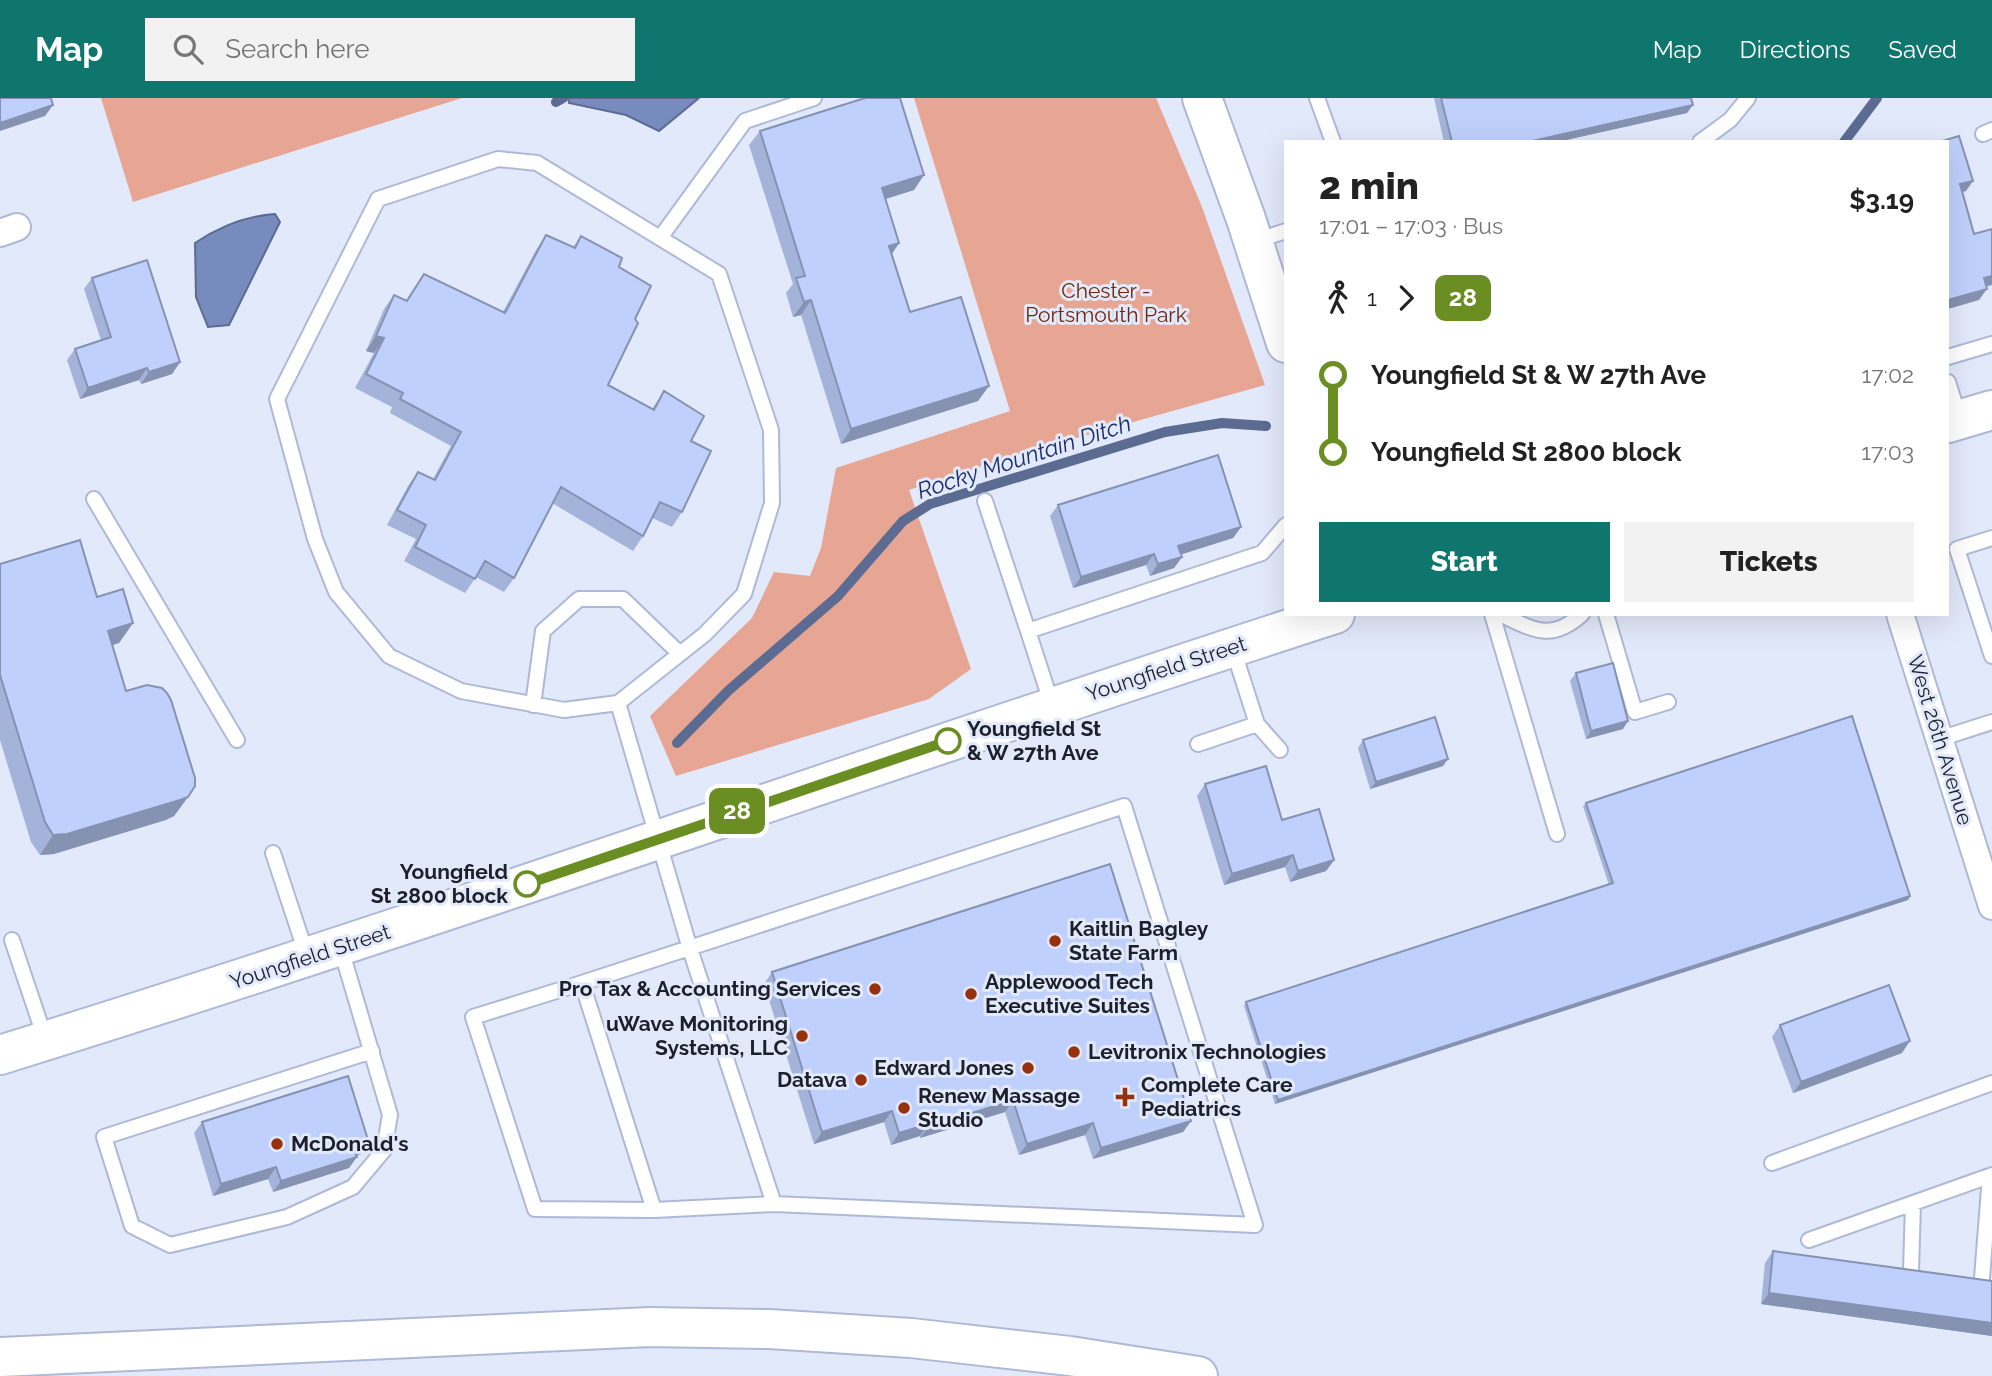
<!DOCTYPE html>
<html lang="en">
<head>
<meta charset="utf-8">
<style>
	body { margin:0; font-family:Raleway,sans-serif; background:#f2f2f2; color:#222; height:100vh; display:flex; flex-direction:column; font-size:26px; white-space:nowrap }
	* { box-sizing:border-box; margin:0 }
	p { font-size:23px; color:#767676 }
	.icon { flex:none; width:38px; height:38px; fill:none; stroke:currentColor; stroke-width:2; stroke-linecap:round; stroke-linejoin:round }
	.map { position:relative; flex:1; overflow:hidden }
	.sheet { position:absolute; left:1284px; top:42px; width:665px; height:476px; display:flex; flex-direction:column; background:#fff; border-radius:0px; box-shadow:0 7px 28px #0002 }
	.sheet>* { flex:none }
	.badge { padding:0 14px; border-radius:10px; font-size:24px; line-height:46px }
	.map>.badge { position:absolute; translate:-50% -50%; box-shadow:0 0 0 4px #fff }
	.legs { display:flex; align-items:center; gap:10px; height:77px; padding:0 35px; font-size:23px }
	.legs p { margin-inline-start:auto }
	.overview { display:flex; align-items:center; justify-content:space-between; height:119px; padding:0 35px }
	h1 { font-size:38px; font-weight:800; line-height:52px }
	.action { display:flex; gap:14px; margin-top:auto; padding:14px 35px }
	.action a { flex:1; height:80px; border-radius:0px; background:#0f766e; color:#fff; font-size:28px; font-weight:800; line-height:80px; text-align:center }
	.action a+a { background:#f2f2f2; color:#222 }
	ul { padding:0 35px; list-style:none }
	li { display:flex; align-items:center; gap:24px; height:77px; font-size:26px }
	li i { display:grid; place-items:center; width:10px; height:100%; margin:0 9px; background:currentColor }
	li i::after { content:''; width:18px; height:18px; margin:-9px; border:5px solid; border-radius:50%; background:#fff }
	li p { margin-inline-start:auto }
	li:first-child i { background:linear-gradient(#0000 50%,currentColor 0) }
	li:last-child i { background:linear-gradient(currentColor 50%,#0000 0) }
	header { display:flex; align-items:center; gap:42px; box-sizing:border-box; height:98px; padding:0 35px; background:#0f766e; color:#fff }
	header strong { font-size:33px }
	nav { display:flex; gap:38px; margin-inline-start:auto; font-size:24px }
	.search { width:490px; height:63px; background:#f2f2f2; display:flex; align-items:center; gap:18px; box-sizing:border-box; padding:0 24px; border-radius:0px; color:#767676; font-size:26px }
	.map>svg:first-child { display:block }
</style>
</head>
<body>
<header>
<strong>Map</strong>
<div class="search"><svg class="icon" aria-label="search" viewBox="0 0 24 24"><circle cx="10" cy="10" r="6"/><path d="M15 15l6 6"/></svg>Search here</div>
<nav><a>Map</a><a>Directions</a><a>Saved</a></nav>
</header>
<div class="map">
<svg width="1992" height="1278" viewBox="0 0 1992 1278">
	<rect width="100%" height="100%" fill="#e2e9fa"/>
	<path fill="#e7a694" d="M101,0H462L133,104Z
		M914,0H1156L1202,109L1265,287L1023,355L909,392L971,571L929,601L676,678L650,618L752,520L774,474L810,478L821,450L836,370L1010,313Z"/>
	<path fill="#788bbf" stroke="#5c6b92" stroke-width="2" d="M568,0H699L659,33L626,17L569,5Z
		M275,116L280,124L229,227L208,229L196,199L195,145C219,129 246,118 275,116Z"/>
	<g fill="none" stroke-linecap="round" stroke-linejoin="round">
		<path stroke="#5c6b92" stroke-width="10" d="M556,4L563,0
			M1844,44L1877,0
			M677,645L729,592L838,498L903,423L930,406L1165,334L1222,325L1266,328"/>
		<defs>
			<path id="lane" d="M1317,0L1333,44
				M1983,36L1992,32
				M1700,44L1730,22L1748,0
				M660,140L745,23L814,0
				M1255,143L1286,133
				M1948,259L1992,246
				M1948,284L1959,319
				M94,401L237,642
				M985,403L1028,533
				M1992,440L1957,451L1992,558
				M1492,516L1557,736
				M1500,516C1534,532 1551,544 1582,516
				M1606,516L1635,614L1668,604
				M1233,551L1257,626
				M618,605L564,612L461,593L389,558L336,494L315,441L277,301L378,101L498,61L537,65L719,176L771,332L772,405L744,496L705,536L618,605L690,851L774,1106L1255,1127L1124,708L582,885L654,1112L774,1106
				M533,607L543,533L579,501H623L680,556
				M1052,607L1028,533L1262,455L1286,427
				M1939,641L1992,624
				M1198,646L1257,626L1280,652
				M273,755L307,858
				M12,842L45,940
				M341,851L390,1017L384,1052L353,1089L287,1119L170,1147L132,1128L104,1039L372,953
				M582,885L473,919L535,1111L654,1112
				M1772,1065L1992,985
				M1809,1142L1992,1077
				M1911,1174L1913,1105
				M1982,1180L1990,1078"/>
			<path id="street" d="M0,135L17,129
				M1900,516L1992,808"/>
			<path id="secondary" d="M1202,0L1246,121L1286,245
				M1948,325L1992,312
				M0,957C448,818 889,660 1335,516"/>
			<path id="highway" d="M0,1259L650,1229L769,1231L911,1240L1070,1258L1198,1278"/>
		</defs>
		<use href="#lane" stroke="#aeb9d6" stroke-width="18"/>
		<use href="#street" stroke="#aeb9d6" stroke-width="30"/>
		<use href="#secondary" stroke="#aeb9d6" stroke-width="42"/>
		<use href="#highway" stroke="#aeb9d6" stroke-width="42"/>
		<use href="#lane" stroke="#fff" stroke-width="14"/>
		<use href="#street" stroke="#fff" stroke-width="26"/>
		<use href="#secondary" stroke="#fff" stroke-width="38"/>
		<use href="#highway" stroke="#fff" stroke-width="38"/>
	</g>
	<path fill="#a4b3da" d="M1434,0H1691L1687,15L1557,44H1444Z
		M760,33L914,92L886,101L899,145L892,156L910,214L978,303L841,346L801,217L793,219L786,195L793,186L749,47Z
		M546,137L573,149L581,138L619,169L635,221L608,287L652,311L664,293L691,343L682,414L672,429L652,420L643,438L633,453L552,405L514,480L504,494L476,479L465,495L404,463L416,441L387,427L408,388L418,374L433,381L451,348L390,315L392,309L355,290L374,255L366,253L384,211L394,197L406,202L424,176L503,214L536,152Z
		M92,180L180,264L172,276L141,286L139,282L80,301L67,262L75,251L101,242L84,191Z
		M1058,407L1241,429L1233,440L1181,456L1182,459L1174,470L1150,478L1146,467L1073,490L1050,418Z
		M0,466L97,499L133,525L119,545L112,547L126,593L188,699L174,718L54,756L40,757L31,744L0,642Z
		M1576,575L1623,631L1586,641L1570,583Z
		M1363,642L1443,668L1370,691L1358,650Z
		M1205,686L1282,722L1334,762L1326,773L1290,784L1285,769L1224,787L1197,698Z
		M1586,705L1910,798L1908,802L1275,1006L1244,908L1246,904L1609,787L1583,708Z
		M772,874L1191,1023L1183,1034L1093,1061L1085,1037L1019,1057L1005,1014L920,1040V1038L891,1047L884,1024L814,1046L764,886Z
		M1780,927L1902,955L1793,995L1772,939Z
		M202,1024L361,1056L356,1058L349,1070L273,1094L268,1081L213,1098L194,1035Z
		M1773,1153L1992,1183V1238L1761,1206L1765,1165Z"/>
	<path fill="#8692b1" d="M53,7L45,18L0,33V25Z
		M1693,7L1687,15L1557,44H1528Z
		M924,77L914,92L872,105L882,90Z
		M1973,83L1966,93L1953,97L1960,86Z
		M899,145L889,160V148Z
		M1992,178V187L1977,191L1984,180Z
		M1987,191L1979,202L1948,211V202Z
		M811,202L801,217L793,219L804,204Z
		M376,238L384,240L374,255L366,253Z
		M180,264L172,276L141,286L149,274Z
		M147,270L139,282L80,301L88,290Z
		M989,288L978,303L841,346L851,331Z
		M1241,429L1233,440L1170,460L1178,448Z
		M1154,456L1146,467L1073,490L1081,479Z
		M1182,459L1174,470L1150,478L1158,466Z
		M133,525L119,545L94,553L108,533Z
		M1628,623L1623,631L1586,641L1591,633Z
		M1448,661L1443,668L1370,691L1376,684Z
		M188,699L174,718L166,722L54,756L40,757L53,737Z
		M1293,757L1285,769L1224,787L1232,776Z
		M1334,762L1326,773L1290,784L1298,773Z
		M1910,798L1908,802L1275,1006L1278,1002Z
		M1910,943L1902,955L1793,995L1801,984Z
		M1013,1002L1005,1014L920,1040L928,1029Z
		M892,1013L884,1024L814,1046L822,1034Z
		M1191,1023L1183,1034L1093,1061L1101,1050Z
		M1093,1025L1085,1037L1019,1057L1027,1046Z
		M928,1026L920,1038L891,1047L899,1035Z
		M369,1045L361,1056L345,1061L353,1050Z
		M357,1059L349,1070L273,1094L281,1083Z
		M276,1069L268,1081L213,1098L221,1086Z
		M1769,1195L1992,1225V1238L1761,1206Z"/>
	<path fill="#bfd0fd" stroke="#8692b1" stroke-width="2" d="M0,0H51L53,7L0,25Z
		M865,0H900L924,77L882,90L899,145L889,148L910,214L961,199L989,288L851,331L811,202L804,204L796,180L805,178L760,33Z
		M1441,0H1691L1693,7L1528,44H1452Z
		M1959,38L1973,83L1960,86L1974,136L1992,131V178L1984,180L1987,191L1948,202V44H1939Z
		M546,137L575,150L581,138L622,160L619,169L651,188L635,221L638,225L608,287L654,312L664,293L704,318L691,343L711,353L682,414L660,404L643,438L561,389L514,480L485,463L475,481L415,449L426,427L397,412L418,374L435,382L461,334L400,301L403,295L366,276L384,240L376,238L394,197L407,203L424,176L505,215Z
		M147,162L180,264L149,274L147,270L88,290L75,251L111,239L92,180Z
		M1218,357L1241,429L1178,448L1182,459L1158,466L1154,456L1081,479L1058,407Z
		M80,442L97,499L123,491L133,525L108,533L126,593L147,587L162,590L167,595L171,602L195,680V688L188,699L180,702L67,736L53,737L45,724L0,577V466Z
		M1613,565L1628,623L1591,633L1576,575Z
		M1852,618L1910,798L1278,1002L1246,904L1613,785L1586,705Z
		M1435,619L1448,661L1376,684L1363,642Z
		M1266,668L1282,722L1319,711L1334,762L1298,773L1293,757L1232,776L1205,686Z
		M1110,766L1191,1023L1101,1050L1093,1025L1027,1046L1013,1002L928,1029V1026L899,1035L892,1013L822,1034L772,874Z
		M1889,887L1910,943L1801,984L1780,927Z
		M348,978L369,1045L353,1050L357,1059L281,1083L276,1069L221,1086L202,1024Z
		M1773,1153L1992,1183V1225L1769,1195Z"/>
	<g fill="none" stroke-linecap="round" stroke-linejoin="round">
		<defs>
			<path id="line-1" d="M527,786L948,643"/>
		</defs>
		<use href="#line-1" stroke="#fff" stroke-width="16"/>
		<use href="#line-1" stroke="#6b8e23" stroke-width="10"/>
	</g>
	<g fill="#fff" stroke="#6b8e23" stroke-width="3.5">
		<circle cx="948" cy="643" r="12"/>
		<circle cx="527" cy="786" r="12"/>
	</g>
	<g fill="#96300d" stroke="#e2e9fa" stroke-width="2.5">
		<circle cx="1055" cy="843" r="7"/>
		<circle cx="875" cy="891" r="7"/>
		<circle cx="971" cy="896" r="7"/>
		<circle cx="802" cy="938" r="7"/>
		<circle cx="1074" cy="954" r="7"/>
		<circle cx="1028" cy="970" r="7"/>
		<circle cx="861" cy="982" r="7"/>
		<path d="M1121.5 988.5h7v7h7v7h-7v7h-7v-7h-7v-7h7z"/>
		<circle cx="904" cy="1010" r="7"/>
		<circle cx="277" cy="1046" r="7"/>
	</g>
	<g text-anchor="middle" stroke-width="6" stroke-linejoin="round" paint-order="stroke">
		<g font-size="21" fill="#70250d" stroke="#e2e9fa">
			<text x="1106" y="200">Chester -<tspan x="1106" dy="24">Portsmouth Park</tspan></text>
		</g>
		<g font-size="21" fill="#1c202a" stroke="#e2e9fa">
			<text transform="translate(1166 571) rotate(-18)" y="7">Youngfield Street</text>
			<text transform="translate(1940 642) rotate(73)" y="7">West 26th Avenue</text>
			<text transform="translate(310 859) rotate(-18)" y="7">Youngfield Street</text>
		</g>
		<g font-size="21" font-weight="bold" fill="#1c202a" stroke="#e2e9fa" text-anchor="start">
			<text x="967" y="638">Youngfield St<tspan x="967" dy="24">&amp; W 27th Ave</tspan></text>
			<text x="508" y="781" text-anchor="end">Youngfield<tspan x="508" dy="24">St 2800 block</tspan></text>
		</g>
		<g font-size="21" font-weight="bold" fill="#1c202a" stroke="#e2e9fa" text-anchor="start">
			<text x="1069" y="838">Kaitlin Bagley<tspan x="1069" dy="24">State Farm</tspan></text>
			<text x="985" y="891">Applewood Tech<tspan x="985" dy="24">Executive Suites</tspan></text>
			<text x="861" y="898" text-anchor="end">Pro Tax &amp; Accounting Services</text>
			<text x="788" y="933" text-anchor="end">uWave Monitoring<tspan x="788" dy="24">Systems, LLC</tspan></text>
			<text x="1088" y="961">Levitronix Technologies</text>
			<text x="1014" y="977" text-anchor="end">Edward Jones</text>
			<text x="847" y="989" text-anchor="end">Datava</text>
			<text x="1141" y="994">Complete Care<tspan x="1141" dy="24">Pediatrics</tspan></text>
			<text x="918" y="1005">Renew Massage<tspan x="918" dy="24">Studio</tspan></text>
			<text x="291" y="1053">McDonald's</text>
		</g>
		<g font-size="23" font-style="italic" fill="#1d2d6c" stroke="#e2e9fa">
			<text transform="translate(1024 359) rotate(-18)" y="8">Rocky Mountain Ditch</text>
		</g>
	</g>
</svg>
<b class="badge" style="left:737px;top:713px;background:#6b8e23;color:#fff">28</b>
<section class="sheet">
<div class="overview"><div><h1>2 min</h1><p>17:01 – 17:03 · Bus</p></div><b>$3.19</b></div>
<div class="legs"><svg class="icon" aria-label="walk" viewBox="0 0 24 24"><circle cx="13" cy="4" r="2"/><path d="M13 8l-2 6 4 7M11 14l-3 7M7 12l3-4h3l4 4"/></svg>1<svg class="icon" aria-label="forward" viewBox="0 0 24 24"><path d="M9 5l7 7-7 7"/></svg><b class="badge" style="background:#6b8e23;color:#fff">28</b></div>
<ul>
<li><i style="color:#6b8e23"></i><b>Youngfield St &amp; W 27th Ave</b><p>17:02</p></li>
<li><i style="color:#6b8e23"></i><b>Youngfield St 2800 block</b><p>17:03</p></li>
</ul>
<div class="action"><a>Start</a><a>Tickets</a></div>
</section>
</div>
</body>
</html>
